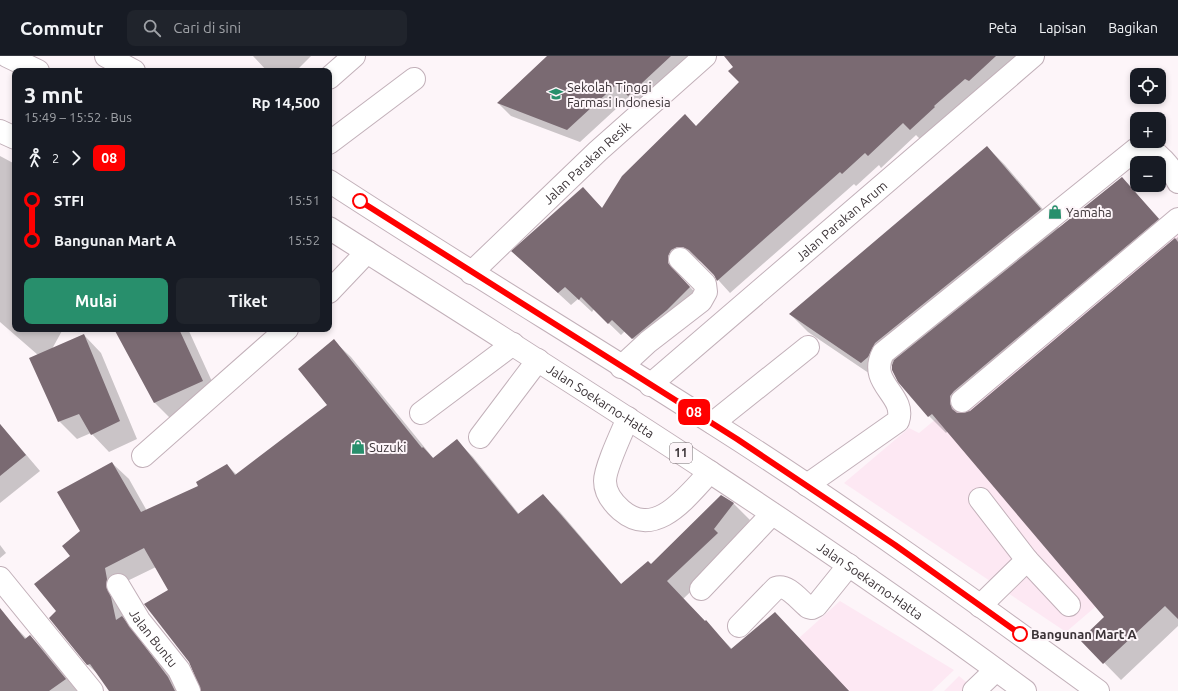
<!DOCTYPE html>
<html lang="id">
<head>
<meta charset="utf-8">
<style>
	body { margin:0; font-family:Ubuntu,sans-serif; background:#20242c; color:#f1f3f6; height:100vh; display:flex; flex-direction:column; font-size:15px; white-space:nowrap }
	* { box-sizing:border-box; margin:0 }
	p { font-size:13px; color:#9ea1a6 }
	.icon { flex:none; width:22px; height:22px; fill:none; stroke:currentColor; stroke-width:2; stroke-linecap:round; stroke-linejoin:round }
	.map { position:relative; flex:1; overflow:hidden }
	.side { position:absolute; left:12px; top:12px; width:320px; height:264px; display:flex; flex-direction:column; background:#171b24; border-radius:8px; box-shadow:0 2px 6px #0003 }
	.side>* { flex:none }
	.badge { padding:0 8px; border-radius:6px; font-size:14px; line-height:26px }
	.controls { position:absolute; left:1130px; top:12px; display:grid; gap:8px }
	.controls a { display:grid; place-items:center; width:36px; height:36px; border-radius:8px; background:#171b24; box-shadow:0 2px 6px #0003; font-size:20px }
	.map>.badge { position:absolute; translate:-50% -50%; box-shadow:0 0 0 2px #fff }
	.legs { display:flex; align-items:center; gap:6px; height:44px; padding:0 12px; font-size:13px }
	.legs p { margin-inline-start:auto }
	.overview { display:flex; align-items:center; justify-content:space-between; height:68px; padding:0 12px }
	h1 { font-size:22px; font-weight:600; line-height:30px }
	.primary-button { display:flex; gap:8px; margin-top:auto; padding:8px 12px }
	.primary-button a { flex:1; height:46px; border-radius:8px; background:#288f6c; color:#fff; font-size:16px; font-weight:600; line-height:46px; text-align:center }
	.primary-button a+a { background:#20242c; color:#f1f3f6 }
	ul { padding:0 12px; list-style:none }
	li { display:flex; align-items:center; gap:14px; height:40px; font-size:15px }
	li i { display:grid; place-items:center; width:6px; height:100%; margin:0 5px; background:currentColor }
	li i::after { content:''; width:10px; height:10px; margin:-5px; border:3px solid; border-radius:50%; background:#171b24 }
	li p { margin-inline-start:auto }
	li:first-child i { background:linear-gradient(#0000 50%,currentColor 0) }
	li:last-child i { background:linear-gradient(currentColor 50%,#0000 0) }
	header { display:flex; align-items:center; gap:24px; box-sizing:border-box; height:56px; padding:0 20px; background:#171b24; border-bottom:1px solid #363941 }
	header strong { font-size:19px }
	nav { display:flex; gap:22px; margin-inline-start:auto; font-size:14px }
	.search { width:280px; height:36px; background:#20242c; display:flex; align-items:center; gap:10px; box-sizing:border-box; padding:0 14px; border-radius:8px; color:#9ea1a6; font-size:15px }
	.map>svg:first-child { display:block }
</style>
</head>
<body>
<header>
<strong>Commutr</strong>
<div class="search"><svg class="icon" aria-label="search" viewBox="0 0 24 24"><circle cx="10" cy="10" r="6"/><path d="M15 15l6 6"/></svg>Cari di sini</div>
<nav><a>Peta</a><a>Lapisan</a><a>Bagikan</a></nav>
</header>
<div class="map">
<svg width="1178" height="635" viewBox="0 0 1178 635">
	<rect width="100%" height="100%" fill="#fdf5f9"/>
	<path fill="#fde8f3" d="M1178,162V480L1066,576L844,427L909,372L919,377Z
		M840,545L954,614L932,635H740Z
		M959,620L977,635H944Z"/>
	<path fill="#0003" d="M253,0H311L296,15H267Z
		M548,0H699L642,52L630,40L580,86L511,60L498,47Z
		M743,0H1017L923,86L916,79L881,112L879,109L856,130L854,128L730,237L702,206L696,203H690L680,213V220L702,244L646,295L625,275L621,279L594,253L592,256L578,243L571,249L513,196L595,145L603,153L696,71L740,26Z
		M987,91L1005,109L1059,172L1122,122L1175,180L971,352L968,358L1178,181V570L1121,624L1082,584L1105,561L948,375L946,377L929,360L893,314L895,303L886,319L879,324L808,276L790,258Z
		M0,100L15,108V273H63L52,293L84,279L101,297L137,383L109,396L91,377L77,383L59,365L38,299L0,266Z
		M115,273H188L220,343L172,364L155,347Z
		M334,285L351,301L434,403L456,384L473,401L519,458L543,439L560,456L622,529L651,509L721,440L734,448L750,464L730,490L734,494L683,543L732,593L791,574L849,635H206L170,535L156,511L121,528L182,635H110L101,621L88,609L57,556L72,500L81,476L112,407L129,423L147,455L199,431L227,409L237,419L329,349Z
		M0,368L40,415L0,447Z
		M0,489L6,497L0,502Z
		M0,555L27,583L30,580L43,593L77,635H0Z"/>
	<path fill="#7a6a72" d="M547,0H671L628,40L617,28L567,74L497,47Z
		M724,0H996L969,25L965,23L934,50L935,51L910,74L903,67L868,100L865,97L842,118L840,116L717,225L714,219L689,194L683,191H677L671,194L668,200V207L690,231L667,254L632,283L612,264L608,268L581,241L579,244L565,231L558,237L511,195L583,131L602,152L622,120L685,58L696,70L739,26L728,15L733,11Z
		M987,90L1041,153L875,287L868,301L861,307L789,258Z
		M1122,121L1159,163L954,335L950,340V347L952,353L957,357H964L970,355L1175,182L1178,186V563L1165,550L1103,608L1080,584L1104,561L932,358L928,361L898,326L892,314V309L894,304Z
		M114,273H179L203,325L154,347Z
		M84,278L120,365L91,379L79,358L58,366L29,302Z
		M334,283L422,392L423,391L433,402L457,383L518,458L543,438L621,528L648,505L651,508L721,439L734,447L714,473L718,477L667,525L705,565L706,564L731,593L775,556L849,635H201L189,606L144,548L168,534L144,492L105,512L107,523L106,530L111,541L116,564L122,560L168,621L175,635H109L90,608L87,609L49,562L56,555L34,528L70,500L62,490L80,475L57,436L112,406L141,456L198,430L196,426L227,408L235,419L327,349L298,313Z
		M0,368L26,399L0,420Z
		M0,552L25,583L30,579L66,623L49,635H0Z"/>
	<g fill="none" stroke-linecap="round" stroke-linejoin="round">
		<defs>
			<g id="minor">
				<path d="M329,22L354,0"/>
				<path d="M0,75L15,82"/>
				<path d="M329,87L414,23"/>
				<path id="s1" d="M471,217L598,95L705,0"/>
				<path d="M329,236L367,196"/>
				<path d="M621,311L648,286L701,245L706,236L705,228L680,203"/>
				<path id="s2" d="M650,329L1033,0"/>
				<path d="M962,345L1178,163"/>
				<path d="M421,357L513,288"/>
				<path d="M628,362C622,376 605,412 605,425C605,437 612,446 621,454C656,484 687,440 710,416"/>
				<path d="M713,367L808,291"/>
				<path d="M480,381L538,304"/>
				<path d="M143,400L287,273"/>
				<path d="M807,429L898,365C907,339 867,328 883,297L1135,94L1142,90C1157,94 1172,112 1178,126"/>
				<path d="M980,443L1027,504L980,550"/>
				<path d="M1027,504L1069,549"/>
				<path d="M0,522L92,635"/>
				<path id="s3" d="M118,529L139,564L179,614L189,635"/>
				<path d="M701,533L772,458"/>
				<path d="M739,570L776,532C788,528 799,544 808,551L812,552L816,550L849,509"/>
				<path d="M974,635L996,614"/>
			</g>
			<g id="highway">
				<path d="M7,0L38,15"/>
				<path d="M106,0L134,15"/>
				<path d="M329,125C456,208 586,286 714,368C845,451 972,543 1098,635"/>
				<path id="s4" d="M329,172C564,321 801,469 1025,635"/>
			</g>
		</defs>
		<use href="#minor" stroke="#c2b0b9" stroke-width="24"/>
		<use href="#highway" stroke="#c2b0b9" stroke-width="24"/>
		<use href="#minor" stroke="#fff" stroke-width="22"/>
		<use href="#highway" stroke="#fff" stroke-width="22"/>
	</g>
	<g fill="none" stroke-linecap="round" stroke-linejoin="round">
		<defs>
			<path id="line-1" d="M360,145L737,383L895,489L1020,578"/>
		</defs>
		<use href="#line-1" stroke="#fff" stroke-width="9"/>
		<use href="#line-1" stroke="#f00" stroke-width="6"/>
	</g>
	<defs>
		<symbol id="university-bare" viewBox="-9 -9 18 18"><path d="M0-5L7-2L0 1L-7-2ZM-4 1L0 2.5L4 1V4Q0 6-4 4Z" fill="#288f6c" stroke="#fdf5f9" stroke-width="2.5" paint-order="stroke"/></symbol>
		<symbol id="shop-bare" viewBox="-9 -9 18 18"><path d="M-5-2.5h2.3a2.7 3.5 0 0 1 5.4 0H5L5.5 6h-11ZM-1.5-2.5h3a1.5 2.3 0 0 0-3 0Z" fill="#288f6c" stroke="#fdf5f9" stroke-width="2.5" paint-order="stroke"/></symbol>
	</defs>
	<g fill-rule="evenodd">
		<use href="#university-bare" x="546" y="28" width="20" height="20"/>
		<use href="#shop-bare" x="1045" y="146" width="20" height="20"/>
		<use href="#shop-bare" x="348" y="381" width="20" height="20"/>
	</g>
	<g fill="#fff" stroke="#f00" stroke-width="2">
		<circle cx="360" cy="145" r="7"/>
		<circle cx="1020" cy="578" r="7"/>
	</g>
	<g text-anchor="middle" stroke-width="4" stroke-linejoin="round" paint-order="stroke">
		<rect fill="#fdf5f9" stroke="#756d71" stroke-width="1" x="670" y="387" width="22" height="20" rx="3"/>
		<g font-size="12" font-weight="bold" fill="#3b3337">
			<text x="681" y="401">11</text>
		</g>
		<g font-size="13" fill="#3b3337" stroke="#fdf5f9" text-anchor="start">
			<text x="567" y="36">Sekolah Tinggi<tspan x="567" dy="15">Farmasi Indonesia</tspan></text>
			<text x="1066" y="161">Yamaha</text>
			<text x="369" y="396">Suzuki</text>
		</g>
		<g font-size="13" fill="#3b3337" stroke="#fdf5f9">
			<text dy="5" stroke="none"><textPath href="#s1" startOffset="160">Jalan Parakan Resik</textPath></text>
			<text dy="5" stroke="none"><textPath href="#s2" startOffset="252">Jalan Parakan Arum</textPath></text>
			<text dy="5" stroke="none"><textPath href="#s4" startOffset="322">Jalan Soekarno-Hatta</textPath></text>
			<text dy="5" stroke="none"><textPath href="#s4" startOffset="646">Jalan Soekarno-Hatta</textPath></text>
			<text dy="5" stroke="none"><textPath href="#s3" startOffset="64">Jalan Buntu</textPath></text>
		</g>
		<g font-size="13" font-weight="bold" fill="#3b3337" stroke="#fdf5f9" text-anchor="start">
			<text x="1031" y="583">Bangunan Mart A</text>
		</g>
	</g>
</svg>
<div class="controls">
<a><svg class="icon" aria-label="locate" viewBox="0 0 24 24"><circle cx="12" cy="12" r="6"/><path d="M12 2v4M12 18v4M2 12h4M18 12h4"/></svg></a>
<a>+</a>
<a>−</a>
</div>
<b class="badge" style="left:694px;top:356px;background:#f00;color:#fff">08</b>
<section class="side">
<div class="overview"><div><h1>3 mnt</h1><p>15:49 – 15:52 · Bus</p></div><b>Rp 14,500</b></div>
<div class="legs"><svg class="icon" aria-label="walk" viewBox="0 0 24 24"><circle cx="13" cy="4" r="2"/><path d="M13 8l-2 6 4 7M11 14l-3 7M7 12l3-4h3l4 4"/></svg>2<svg class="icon" aria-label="forward" viewBox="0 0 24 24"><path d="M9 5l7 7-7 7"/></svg><b class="badge" style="background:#f00;color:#fff">08</b></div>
<ul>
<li><i style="color:#f00"></i><b>STFI</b><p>15:51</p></li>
<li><i style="color:#f00"></i><b>Bangunan Mart A</b><p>15:52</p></li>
</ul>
<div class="primary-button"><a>Mulai</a><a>Tiket</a></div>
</section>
</div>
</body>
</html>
